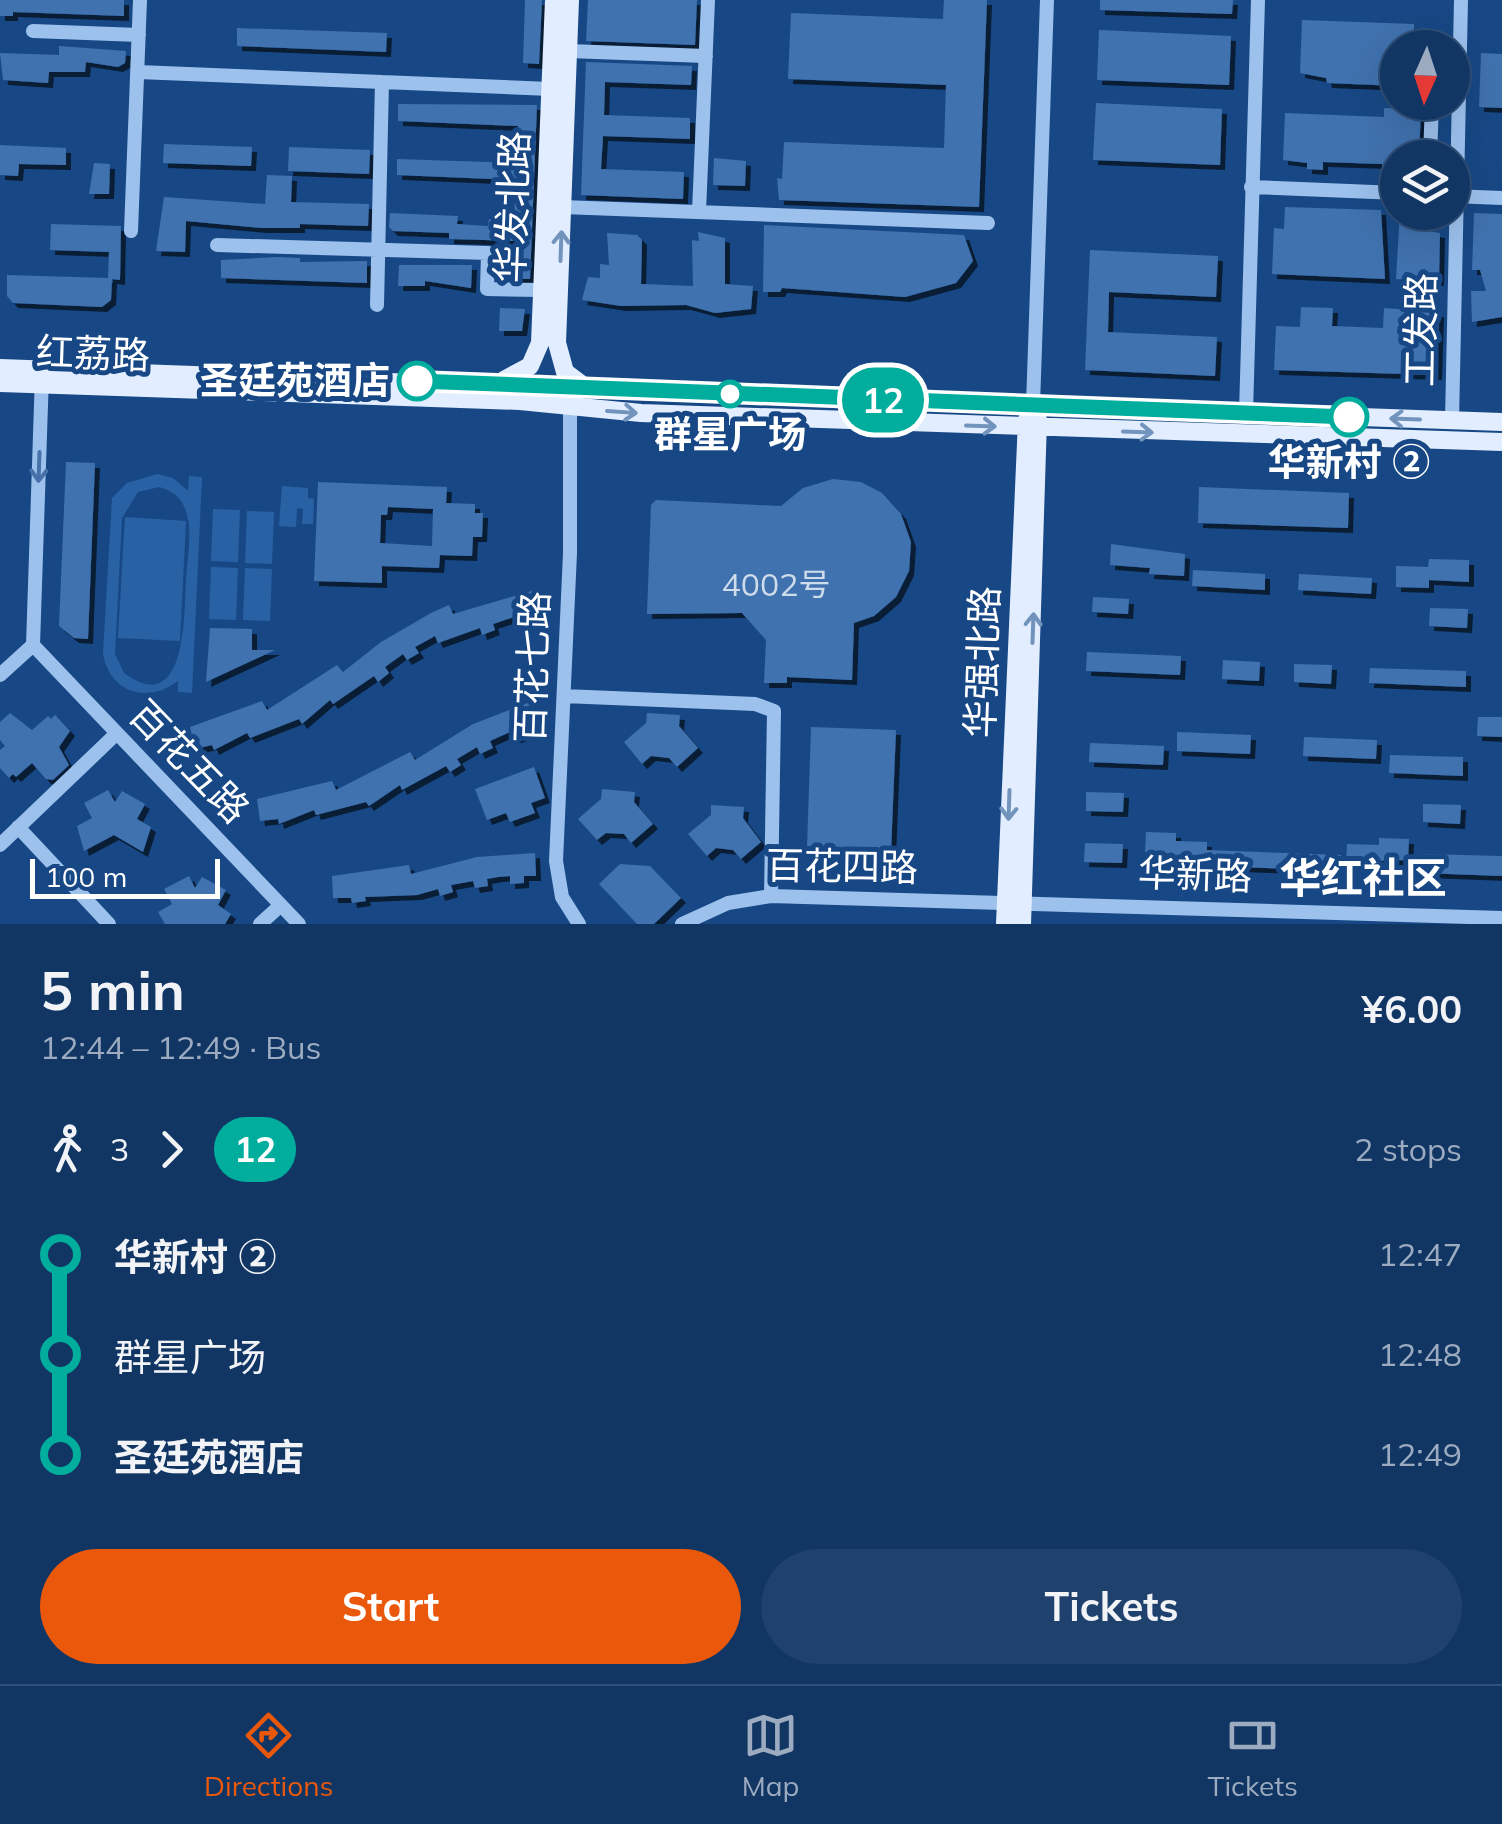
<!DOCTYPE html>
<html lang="en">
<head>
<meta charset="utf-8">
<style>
	body { margin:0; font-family:Mulish,"Noto Sans SC",sans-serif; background:#1e416d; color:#f1f3f6; height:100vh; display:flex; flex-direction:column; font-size:38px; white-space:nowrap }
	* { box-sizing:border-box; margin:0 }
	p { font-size:32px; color:#9cabbf }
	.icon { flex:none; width:55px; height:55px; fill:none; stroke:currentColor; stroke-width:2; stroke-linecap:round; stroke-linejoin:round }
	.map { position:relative; height:924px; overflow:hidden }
	.drawer { display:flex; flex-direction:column; background:#113664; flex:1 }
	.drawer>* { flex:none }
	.badge { padding:0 20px; border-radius:32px; font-size:35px; line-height:65px }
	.needle { width:65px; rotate:183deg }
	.fabs { position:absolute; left:1380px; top:30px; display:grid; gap:20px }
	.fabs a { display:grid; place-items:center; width:90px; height:90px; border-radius:50%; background:#113664; box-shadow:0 10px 40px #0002,0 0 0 2px #305078; font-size:50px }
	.scale { position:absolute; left:30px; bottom:25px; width:190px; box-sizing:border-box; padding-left:10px; border:5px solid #fff; border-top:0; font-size:28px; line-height:35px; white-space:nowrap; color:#fff; -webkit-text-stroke:8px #174885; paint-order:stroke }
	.map>.badge { position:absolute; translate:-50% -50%; box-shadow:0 0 0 5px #fff }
	.legs { display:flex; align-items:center; gap:15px; height:110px; padding:0 40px; font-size:32px }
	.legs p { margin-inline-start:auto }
	.summary { display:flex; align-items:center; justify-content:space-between; height:170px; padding:0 40px }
	h1 { font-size:55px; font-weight:700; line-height:75px }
	.cta { display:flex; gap:20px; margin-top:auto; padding:20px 40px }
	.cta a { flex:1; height:115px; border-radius:60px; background:#ea580c; color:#fff; font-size:40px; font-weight:700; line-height:115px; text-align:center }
	.cta a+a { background:#1e416d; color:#f1f3f6 }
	ul { padding:0 40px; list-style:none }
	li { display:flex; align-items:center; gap:35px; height:100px; font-size:38px }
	li i { display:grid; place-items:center; width:15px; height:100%; margin:0 12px; background:currentColor }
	li i::after { content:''; width:25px; height:25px; margin:-12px; border:8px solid; border-radius:50%; background:#113664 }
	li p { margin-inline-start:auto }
	li:first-child i { background:linear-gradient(#0000 50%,currentColor 0) }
	li:last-child i { background:linear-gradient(currentColor 50%,#0000 0) }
	.dock { display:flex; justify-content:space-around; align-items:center; height:140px; border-top:2px solid #305078; background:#113664; font-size:28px; color:#9cabbf }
	.dock a { display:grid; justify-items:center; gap:5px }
	.dock .selected { color:#ea580c }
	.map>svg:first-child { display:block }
</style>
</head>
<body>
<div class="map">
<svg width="1502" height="924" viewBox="0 0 1502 924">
	<defs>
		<filter id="shadow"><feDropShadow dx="5" dy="5" stdDeviation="0" flood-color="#0009"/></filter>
	</defs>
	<rect width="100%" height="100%" fill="#174885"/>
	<path fill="#2962a4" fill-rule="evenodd" d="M157,474L173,478L188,491L189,476L202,477L192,693L178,692V681C148,704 110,693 103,654L112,498L127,483ZM159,487C173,491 181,497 186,511C193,531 187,560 186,581C184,613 187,720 124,673L115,654L122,518L138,492Z
		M282,486L308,488V498L314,499L313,524H302L303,509L297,508L296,527L279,526Z
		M213,509L240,510L238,562L211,561Z
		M247,511L274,512L272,564L245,563Z
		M125,517L186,521L180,641L118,638Z
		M211,567L238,568L236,620L209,619Z
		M245,568L272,569L270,621L243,620Z"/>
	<path fill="#3f72af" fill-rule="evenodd" filter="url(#shadow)" d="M0,0H124V16L13,12V16H0Z
		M525,0H542L539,64L523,63Z
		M588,0H697L695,45L586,41Z
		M944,0H987L979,207L779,200L777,178L782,179L784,142L944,148L946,85L788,79L791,13L943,19Z
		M1100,0H1233L1232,14L1100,10Z
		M1302,20L1414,24V34L1431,35L1430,48H1398V86L1327,83L1326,78L1300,73Z
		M237,28L387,33L386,52L237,46Z
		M1099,30L1231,36L1229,85L1097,80Z
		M59,46L126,51L125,63L118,67L86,62L85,72H49L48,83L3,80L0,53L59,55Z
		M1481,53L1502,54V108L1479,107Z
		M586,62L692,66L691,85L605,82L604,115L690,118V139L603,136L601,169L684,172L683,199L581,195Z
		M1096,103L1222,109L1220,165L1093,160Z
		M398,104L537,105L530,279H513L515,241L449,239V233L393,231L389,227L390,213L458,216L457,224L488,226L489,219L514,220L516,180L397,175V159L516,163L518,126L398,121Z
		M1384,108L1421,109L1419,158H1398L1395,171L1382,170V164L1323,162V170L1307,169V163L1283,160L1285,113L1384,117Z
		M164,144L252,147L251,166L163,163Z
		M0,145L66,148V165L19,164L18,176L0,175Z
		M289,147L370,150L369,174L288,171Z
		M714,158L746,161L745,186L713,185Z
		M94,163L110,164L109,194H89Z
		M267,175L292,176L291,202L369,204L368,226L300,224V228H262L186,221L185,252L156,251L164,197L265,204Z
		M1285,207L1381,210L1385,279L1272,274L1274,228L1284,229Z
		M1400,212H1415L1414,229L1440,233L1439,281L1396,279Z
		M1474,213L1502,214V317L1472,322L1471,291H1486L1480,270H1472Z
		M51,224L121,226L120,280L112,279L111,300L102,307L13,303L7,296V275L108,278L109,252L50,250Z
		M764,225L964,235L973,261L956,283L905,297L782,288L780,292H763Z
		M698,232L725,238V284L753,286L751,309L715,313L686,305L621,306L582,300L588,277L600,278V264L609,265L607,233L637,235L642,240L641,284L693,286L692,240L699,241Z
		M1090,250L1218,256L1216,297L1109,292L1108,332L1217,337L1215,376L1085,370Z
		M277,257L300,258V262L367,261V283L221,278V260Z
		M399,265H472L471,288L425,281V286H398Z
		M1301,307L1333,308L1332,326L1383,328L1384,308L1439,312L1437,375L1274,370L1276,326L1300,327Z
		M500,308L525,309L522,331H499Z
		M66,462L95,463L88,639L74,638L59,626Z
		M833,479L861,482L882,493L901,514L911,542L909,571L896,597L874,616L854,623L852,680L787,677V683H764L766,640L742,613L647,614L651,505L656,500L781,506L803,488Z
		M318,482L447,487L446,503L475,504V513H483L482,537H473L472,556L440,555L439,568L382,566V583L314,581ZM388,507L433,509L432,546L380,543L381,515H387Z
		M1199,487L1349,493L1348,528L1198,523Z
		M1111,544L1185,554L1184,576L1149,574L1150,568L1110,565Z
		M1429,559L1469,560V582L1429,580V588L1396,587V566L1428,567Z
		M1193,570L1265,574V590L1192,586Z
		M1299,574L1372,578L1371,594L1298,590Z
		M535,590L539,612L528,614L530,621L516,624L514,617L493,624L495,630L482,635L480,628L438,643L435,636L415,647L419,653L407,660L403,654L385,667L389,673L378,682L374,676L333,704L330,700L302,724L299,719L250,738L247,733L214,750L212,745L195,749L190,727L262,701L267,710L337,665L343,672L381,642L431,613L449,605L453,614Z
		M1093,597L1129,599L1128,614L1092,612Z
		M1430,608L1468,609L1467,628L1429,626Z
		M210,628L252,629V650H275L206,682Z
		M1087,652L1181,656L1180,675L1086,671Z
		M1223,660L1260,662L1259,681L1222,679Z
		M1294,664L1332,665L1331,684L1294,682Z
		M1370,668L1466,671V687L1369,683Z
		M528,703L535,724L524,728L526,735L513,739L510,732L490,741L493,748L480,754L477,747L457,759L461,765L450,772L446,766L402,790L400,785L369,806L366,802L316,815L314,810L279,824L278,819L260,821L257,799L332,781L336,790L410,752L415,760L473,724Z
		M10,713L32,730L48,716L51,719L55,715L70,731L59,747L69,765L53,780L46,779L32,763L16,777L13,774L9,778L0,768V750L5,746L0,740V722Z
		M647,713L680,715L679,726L698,748L677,767L669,758L651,756L642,764L624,742L646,723Z
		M1478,717H1502V737L1477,736Z
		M811,727L896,730L891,852L807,848Z
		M1177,732L1251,735L1250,754L1177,751Z
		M1304,737L1377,740L1376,759L1303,756Z
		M1090,743L1164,746L1163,765L1089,762Z
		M1390,755L1463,757V776L1389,773Z
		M534,767L545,798L531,803L535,813L510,822L506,813L487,820L475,789Z
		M602,789L635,792L634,802L653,824L631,843L624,834L606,833L597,840L578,819L601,799Z
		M108,790L115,802L122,791L145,804L137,819L151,827L143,852L114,835L84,851L77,826L92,818L84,803Z
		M1086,792L1124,793L1123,812L1086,811Z
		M1423,804L1461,805L1460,824L1423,822Z
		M711,805L744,807L743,818L761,842L741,859L733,850L716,848L707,856L688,834L711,815Z
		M1146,832L1176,833V841L1207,842V850L1341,855L1340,871L1212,866V861L1175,859V854L1145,852Z
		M1379,838L1409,839L1408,860L1346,862L1347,844L1379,845Z
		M1085,843L1123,844L1122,863L1084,862Z
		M535,853L536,876H524V883L510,884V876L498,877L487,879L488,886L475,888L473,881L451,885L453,892L440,896L438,889L417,895L365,897L366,901L352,903L351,898H333L332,876L409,865L411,874L477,857Z
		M1422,854L1502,856V876L1422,873Z
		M620,864L650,866L681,898L654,924H637L599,884Z
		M189,876L195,888L202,877L226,890L218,905L231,914L225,924H165L158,912L172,904L164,889Z"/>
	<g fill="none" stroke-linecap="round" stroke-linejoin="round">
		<path stroke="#9cc1ed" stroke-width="14" d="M33,31L139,35
			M568,51L706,56
			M138,72L550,89
			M1430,158L1432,102
			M1251,187L1398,193
			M1452,196L1502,198
			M562,207L988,223
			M699,212L708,0
			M131,231L140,0
			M217,245L488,253L487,289L542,290
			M377,305L382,82
			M1033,405L1047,0
			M570,406V553L556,861L562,897L579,924
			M1246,413L1258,0
			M1452,421L1461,0
			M33,645L299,924
			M0,675L33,645L42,375
			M564,696L755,704L774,711L771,896
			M18,827L109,924
			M0,845L117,733
			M260,924L281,905
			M682,924L728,903L771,896L1502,918"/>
		<path stroke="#e2eeff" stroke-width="18" d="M570,0L557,343L565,372L585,387
			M0,368L1502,422
			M504,380L530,366L540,343L554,0
			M0,383L520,401L641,413L1502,442
			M1005,924L1027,420
			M1022,924L1038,420"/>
	</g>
	<defs><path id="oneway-shaft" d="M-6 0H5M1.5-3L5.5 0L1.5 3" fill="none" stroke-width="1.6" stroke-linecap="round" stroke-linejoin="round" transform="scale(2.5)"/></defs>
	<g stroke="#7293bc">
		<use href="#oneway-shaft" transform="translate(561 246) rotate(-88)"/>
		<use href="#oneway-shaft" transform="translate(622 412) rotate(4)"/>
		<use href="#oneway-shaft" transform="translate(1405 419) rotate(-178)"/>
		<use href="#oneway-shaft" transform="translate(981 426) rotate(2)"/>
		<use href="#oneway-shaft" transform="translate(1138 432) rotate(2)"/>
		<use href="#oneway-shaft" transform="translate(1033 628) rotate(-88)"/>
		<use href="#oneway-shaft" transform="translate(1009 805) rotate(92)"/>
	</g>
	<use stroke="#4672a9" href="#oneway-shaft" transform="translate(39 467) rotate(92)"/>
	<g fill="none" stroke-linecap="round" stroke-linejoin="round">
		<defs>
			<path id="line-1" d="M417,381L1349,417"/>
		</defs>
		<use href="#line-1" stroke="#fff" stroke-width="22"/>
		<use href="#line-1" stroke="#01ad9c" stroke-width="15"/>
	</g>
	<g fill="#fff" stroke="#01ad9c" stroke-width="5">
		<circle cx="417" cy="381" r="18"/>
		<circle cx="730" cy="394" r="12"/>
		<circle cx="1349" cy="417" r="18"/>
	</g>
	<g text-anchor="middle" stroke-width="10" stroke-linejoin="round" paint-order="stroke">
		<g font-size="32" fill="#cfdceb">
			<text x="776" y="596">4002号</text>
		</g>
		<g font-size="38" fill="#fff" stroke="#174885">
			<text transform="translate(513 207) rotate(-88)" y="13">华发北路</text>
			<text transform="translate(1421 330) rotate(-89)" y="13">工发路</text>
			<text transform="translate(93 354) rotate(2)" y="13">红荔路</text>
			<text transform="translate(983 662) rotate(-88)" y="13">华强北路</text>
			<text transform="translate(533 667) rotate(-88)" y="13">百花七路</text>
			<text transform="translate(189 762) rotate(46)" y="13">百花五路</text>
			<text transform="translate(842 867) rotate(1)" y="13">百花四路</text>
			<text transform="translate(1195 875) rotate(2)" y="13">华新路</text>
		</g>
		<g font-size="38" font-weight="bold" fill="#fff" stroke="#174885">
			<text x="390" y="394" text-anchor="end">圣廷苑酒店</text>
			<text x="730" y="448">群星广场</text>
			<text x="1349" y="476">华新村 ②</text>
		</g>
		<g font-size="42" font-weight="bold" fill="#fff" stroke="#174885">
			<text x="1363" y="893">华红社区</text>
		</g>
	</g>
</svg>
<div class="fabs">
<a><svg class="needle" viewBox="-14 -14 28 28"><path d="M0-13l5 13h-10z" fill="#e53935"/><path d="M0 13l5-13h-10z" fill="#9cabbf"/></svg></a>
<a><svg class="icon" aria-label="layers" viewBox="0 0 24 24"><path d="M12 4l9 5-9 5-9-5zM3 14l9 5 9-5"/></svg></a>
</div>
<div class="scale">100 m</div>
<b class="badge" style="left:883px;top:400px;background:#01ad9c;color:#fff">12</b>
</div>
<section class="drawer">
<div class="summary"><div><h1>5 min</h1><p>12:44 – 12:49 · Bus</p></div><b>¥6.00</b></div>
<div class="legs"><svg class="icon" aria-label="walk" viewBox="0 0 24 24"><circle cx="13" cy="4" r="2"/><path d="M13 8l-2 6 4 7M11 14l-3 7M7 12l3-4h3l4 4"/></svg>3<svg class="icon" aria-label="forward" viewBox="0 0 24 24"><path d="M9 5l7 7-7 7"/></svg><b class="badge" style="background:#01ad9c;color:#fff">12</b><p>2 stops</p></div>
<ul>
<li><i style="color:#01ad9c"></i><b>华新村 ②</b><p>12:47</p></li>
<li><i style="color:#01ad9c"></i><span>群星广场</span><p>12:48</p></li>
<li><i style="color:#01ad9c"></i><b>圣廷苑酒店</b><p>12:49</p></li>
</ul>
<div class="cta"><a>Start</a><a>Tickets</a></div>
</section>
<nav class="dock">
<a class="selected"><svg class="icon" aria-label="directions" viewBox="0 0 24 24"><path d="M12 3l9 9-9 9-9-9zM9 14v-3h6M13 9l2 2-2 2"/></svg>Directions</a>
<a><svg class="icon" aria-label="map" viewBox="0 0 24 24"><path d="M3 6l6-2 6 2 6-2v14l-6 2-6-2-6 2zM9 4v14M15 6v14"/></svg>Map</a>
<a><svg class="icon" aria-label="tickets" viewBox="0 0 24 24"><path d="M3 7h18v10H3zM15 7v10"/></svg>Tickets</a>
</nav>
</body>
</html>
